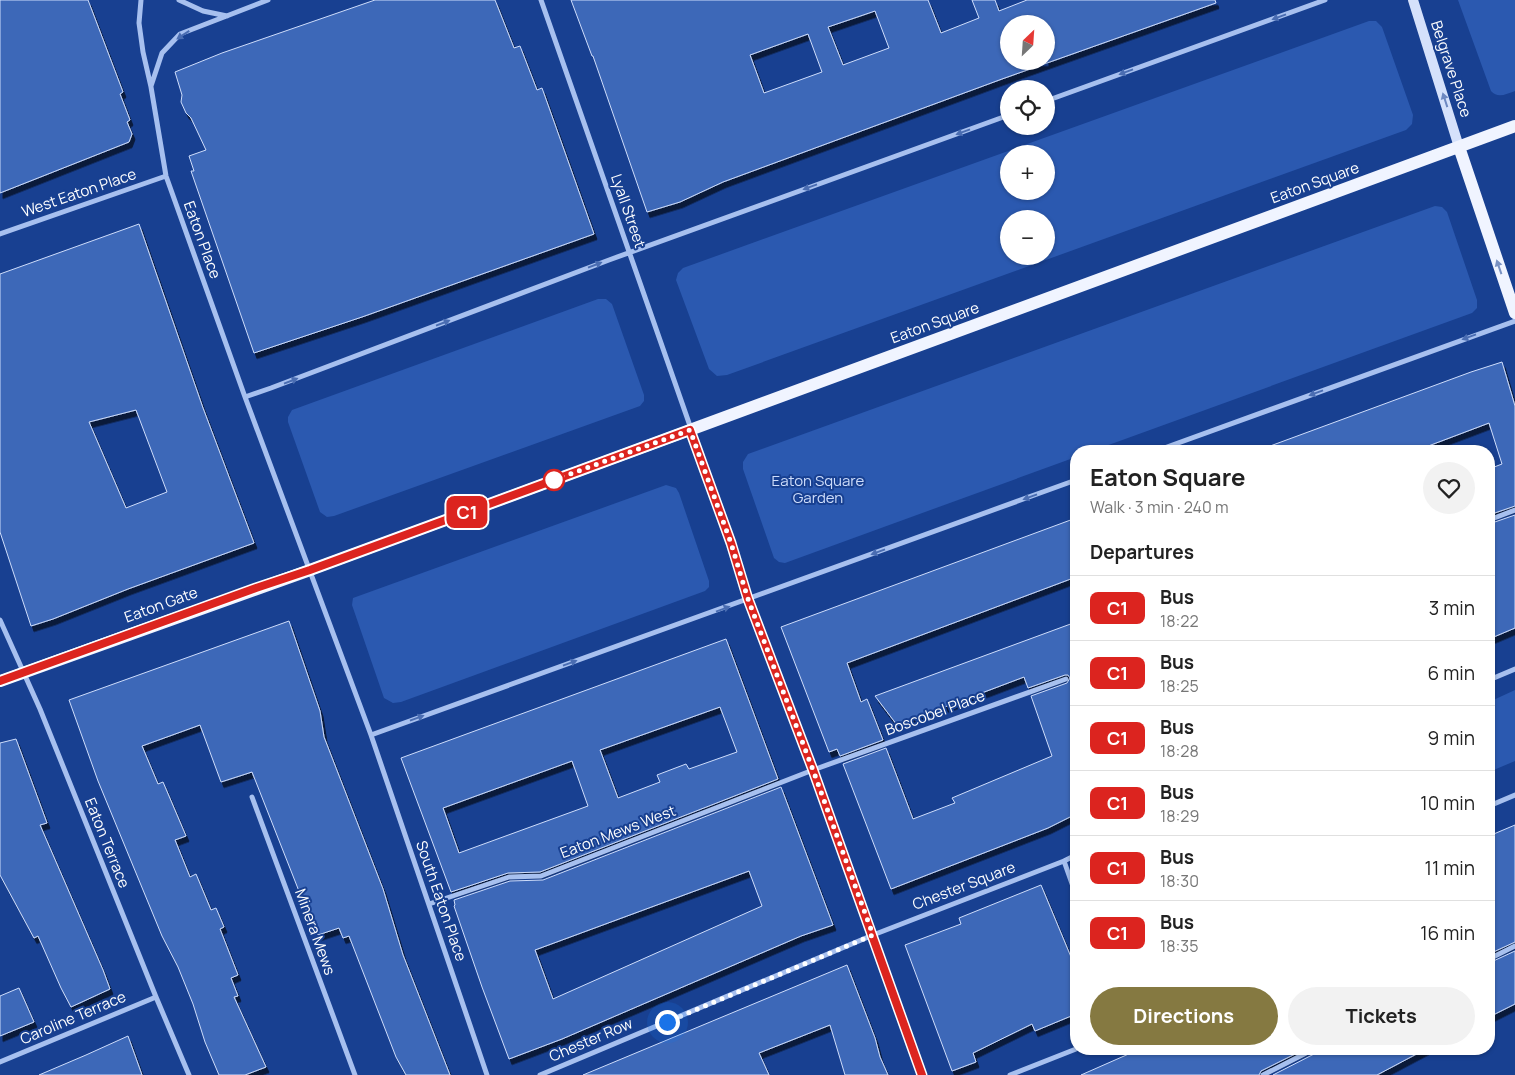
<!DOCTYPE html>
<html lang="en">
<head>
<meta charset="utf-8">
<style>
	body { margin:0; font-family:Manrope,sans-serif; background:#f2f2f2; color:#222; height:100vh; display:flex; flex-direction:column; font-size:19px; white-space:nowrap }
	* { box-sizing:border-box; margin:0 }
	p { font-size:16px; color:#767676 }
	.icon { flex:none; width:28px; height:28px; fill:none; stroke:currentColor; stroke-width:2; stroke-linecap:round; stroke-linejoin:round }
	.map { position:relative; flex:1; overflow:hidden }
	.details { position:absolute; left:1070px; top:445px; width:425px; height:610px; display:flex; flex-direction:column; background:#fff; border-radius:20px; box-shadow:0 1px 4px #0004 }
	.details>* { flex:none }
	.badge { padding:0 10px; border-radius:8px; font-size:18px; line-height:32px }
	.needle { width:32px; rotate:25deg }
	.controls { position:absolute; left:1000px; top:15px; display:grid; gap:10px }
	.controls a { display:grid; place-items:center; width:55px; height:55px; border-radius:50%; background:#fff; box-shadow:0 1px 4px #0004; font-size:25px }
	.you { position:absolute; width:25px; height:25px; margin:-12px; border:4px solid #fff; border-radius:50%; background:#1a73e8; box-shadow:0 0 0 8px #1a73e833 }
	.map>.badge { position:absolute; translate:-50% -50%; box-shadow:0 0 0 2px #fff }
	h2 { padding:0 20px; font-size:19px; line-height:45px }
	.round { display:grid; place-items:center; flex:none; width:52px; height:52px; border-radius:26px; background:#f2f2f2 }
	.summary { display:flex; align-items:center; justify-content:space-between; height:85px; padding:0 20px }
	h1 { font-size:24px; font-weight:700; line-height:38px }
	.button { display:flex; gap:10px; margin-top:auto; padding:10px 20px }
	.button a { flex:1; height:58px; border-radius:30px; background:#857941; color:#fff; font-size:20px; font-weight:700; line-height:58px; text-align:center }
	.button a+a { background:#f2f2f2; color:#222 }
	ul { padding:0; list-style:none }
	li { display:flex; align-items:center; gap:15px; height:65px; padding:0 20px; border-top:1px solid #e0e0e0 }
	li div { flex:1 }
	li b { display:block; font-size:19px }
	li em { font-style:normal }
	li .badge { min-width:55px; font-weight:700; text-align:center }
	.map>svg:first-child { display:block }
</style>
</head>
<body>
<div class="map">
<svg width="1515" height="1075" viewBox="0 0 1515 1075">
	<defs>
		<filter id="shadow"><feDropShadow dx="3" dy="5.5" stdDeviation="0" flood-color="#0009"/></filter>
	</defs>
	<rect width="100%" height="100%" fill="#184091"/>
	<path fill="#2b59b0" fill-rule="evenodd" d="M1458,0H1515V91C1506,94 1498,99 1491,91Z
		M1369,21H1376L1382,27L1413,115L1412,124L1406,130L727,375L717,376L709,369L676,280L678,273L683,268ZM1009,154H1046V191H1009ZM1009,219H1046V256H1009Z
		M1435,206L1442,207L1447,212L1477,300V308L1472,313L1092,451H1076V457L785,563L779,562L774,558L743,469V462L748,454Z
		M598,299H606L612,304L644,395V401L640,406L334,516L327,517L320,512L288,422V417L292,410Z
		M666,485L676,488L679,493L709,581V587L705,591L401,702L393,703L384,698L352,605L353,598Z
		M1515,690V761L1489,772V702Z"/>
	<path fill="#3d67b8" stroke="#ceddfb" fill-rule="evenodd" filter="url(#shadow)" d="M0,0H88L123,92L120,94L130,120L127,122L132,134L129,142L0,193Z
		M375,0H495L514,48L520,46L537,90L542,88L594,234L362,317L254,353L191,171H194L189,156L206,150L191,118L186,113L181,102L182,95L175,72L222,53Z
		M571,0H928L941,33L979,18L972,0H995L999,11L1027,0H1215L1216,3L1002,79L723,182L680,202L647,212L593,56H592ZM875,11L889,48L843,65L828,27ZM1009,24H1046V61H1009ZM808,34L822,72L764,93L750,55Z
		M139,224L203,408L254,543L128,589L53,619L31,626L0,532V274ZM136,410L167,492L126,508L89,422Z
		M1502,362L1515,406V506L1489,515V469L1502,464L1489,423L1415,451H1262V449L1471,372Z
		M1515,515V628L1489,639V524Z
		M1076,518V577L847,663L861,702L867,699L883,740L840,756L837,749L829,752L781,627Z
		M289,621L320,711L324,737L383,889L403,955L450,1075H406L396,1057L349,936L343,938L339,928L318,935L308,914L252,772L221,782L200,725L142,746L158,784L163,782L186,836L175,840L190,877L196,874L211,910L216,908L224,927L220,929L238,975L231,978L238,996L234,997L266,1067L245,1075H219L205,1042L193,1004L178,967L162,936L98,781L69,700Z
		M1076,622V814L1048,828L891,889L843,764L886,748L913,819L955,803L952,798L1052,756L1031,696L1067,683L1070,678L1068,675H1065L1028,688L1024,677L897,725L875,696Z
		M726,639L778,779L540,872L508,873L451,892L401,758ZM720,707L737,752L689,769L686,764L657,775L660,782L618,798L600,750ZM572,761L588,806L459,853L443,808Z
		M16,739L47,823L40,825L103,970L110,989L71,1007L61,988L38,936L34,938L0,875V743Z
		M781,787L833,925L801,936L562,1039L509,1059L482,987L454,906L455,905L454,900L510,881L543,880ZM749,871L762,906L553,999L535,950Z
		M1515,825V942L1489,954V836Z
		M1041,885L1076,969V1014L1035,1031L1032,1024L973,1053L976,1062L952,1071L905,945L961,924L959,918Z
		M1515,951V1004L1489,1017V963Z
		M847,965L875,1038L880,1057L888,1075H845L830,1025L759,1053L769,1075H583Z
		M19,988L34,1022L0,1036V996Z
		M128,1036L142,1075H39L86,1055Z
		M1140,1049H1305L1261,1071L1259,1075H1081Z
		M1318,1049H1426L1377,1075H1273L1316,1053Z"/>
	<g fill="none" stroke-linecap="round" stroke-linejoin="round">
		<path stroke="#a7c0ef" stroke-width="5" d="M141,0L139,23L143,52L151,87L166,176L245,397L371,735L487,1075
			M179,0L203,11L227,16
			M541,0L731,543L748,599L813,770L922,1075
			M151,86L162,53L180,34L268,0
			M1046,101L1325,0
			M0,234L166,176
			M245,397L271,388L609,260L1009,115
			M1156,451L1515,321
			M1489,520L1515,510
			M0,620L40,709L156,997L189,1075
			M1489,680L1515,669
			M371,735L1076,480
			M252,797L355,1075
			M1489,806L1515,795
			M1076,855L1064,861L1076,895
			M429,904L509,877L541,876L813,770L1066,679
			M1489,959L1515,946
			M0,1062L156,997
			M540,1075L873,935L1064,861
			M1010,1075L1076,1049
			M1263,1075L1314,1049"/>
		<path stroke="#d5e1fb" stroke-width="10" d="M1413,0L1459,147"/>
		<path stroke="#f0f4ff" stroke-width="12" d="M1459,147L1515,313
			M0,681L310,570L1515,126"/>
	</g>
	<defs><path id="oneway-solid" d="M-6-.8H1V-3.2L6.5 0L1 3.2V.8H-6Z" transform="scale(1.25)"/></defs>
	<g fill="#4a6db2">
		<use href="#oneway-solid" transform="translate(1279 17) rotate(160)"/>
		<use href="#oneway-solid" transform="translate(183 35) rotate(147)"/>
		<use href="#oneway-solid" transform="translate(1126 72) rotate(160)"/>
		<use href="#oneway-solid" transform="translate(963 132) rotate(160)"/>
		<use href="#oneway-solid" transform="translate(810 187) rotate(160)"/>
		<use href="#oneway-solid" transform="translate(595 265) rotate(-21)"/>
		<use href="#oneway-solid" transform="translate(443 323) rotate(-21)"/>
		<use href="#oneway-solid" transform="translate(1469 337) rotate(160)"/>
		<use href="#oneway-solid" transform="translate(291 381) rotate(-21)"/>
		<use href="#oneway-solid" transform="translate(1316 393) rotate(160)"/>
		<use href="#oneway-solid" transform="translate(1030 497) rotate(160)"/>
		<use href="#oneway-solid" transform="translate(878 552) rotate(160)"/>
		<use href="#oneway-solid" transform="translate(723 609) rotate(-20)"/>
		<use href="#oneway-solid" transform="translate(570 663) rotate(-20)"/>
		<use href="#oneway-solid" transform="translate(417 718) rotate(-20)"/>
	</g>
	<use fill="#6d88c1" href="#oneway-solid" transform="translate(1445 100) rotate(-108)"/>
	<use fill="#7991c2" href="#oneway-solid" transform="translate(1499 267) rotate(-109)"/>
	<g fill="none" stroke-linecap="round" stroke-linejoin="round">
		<defs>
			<path id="line" d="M0,681L256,588L310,570L690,430L731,543L748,599L813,770L922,1075"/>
		</defs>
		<use href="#line" stroke="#fff" stroke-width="11"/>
		<use href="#line" stroke="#dc241f" stroke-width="8"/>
		<path stroke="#fff" stroke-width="5" stroke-dasharray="0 9" d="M554,480L690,430L731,543L748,599L813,770L873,935L667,1022"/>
	</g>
	<circle fill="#fff" stroke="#dc241f" stroke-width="2.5" cx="554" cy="480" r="10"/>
	<g text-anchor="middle" stroke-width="4" stroke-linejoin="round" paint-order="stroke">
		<g font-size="15" fill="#fff" stroke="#184091">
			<text transform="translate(1451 69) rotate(72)" y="5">Belgrave Place</text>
			<text transform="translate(1315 183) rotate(-20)" y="5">Eaton Square</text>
			<text transform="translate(79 193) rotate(-19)" y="5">West Eaton Place</text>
			<text transform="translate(628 211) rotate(71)" y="5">Lyall Street</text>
			<text transform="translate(202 240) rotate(70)" y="5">Eaton Place</text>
			<text transform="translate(935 323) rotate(-20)" y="5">Eaton Square</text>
			<text transform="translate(161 605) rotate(-20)" y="5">Eaton Gate</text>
			<text transform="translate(935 713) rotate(-20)" y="5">Boscobel Place</text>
			<text transform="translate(618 832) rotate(-21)" y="5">Eaton Mews West</text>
			<text transform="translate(107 843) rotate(68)" y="5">Eaton Terrace</text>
			<text transform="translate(964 886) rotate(-21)" y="5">Chester Square</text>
			<text transform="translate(441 901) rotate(71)" y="5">South Eaton Place</text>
			<text transform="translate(315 932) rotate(70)" y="5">Minera Mews</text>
			<text transform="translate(73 1018) rotate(-23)" y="5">Caroline Terrace</text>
			<text transform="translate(591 1040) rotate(-23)" y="5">Chester Row</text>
		</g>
		<g font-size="15" fill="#ceddfb" stroke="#184091">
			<text x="818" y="486">Eaton Square<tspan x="818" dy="17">Garden</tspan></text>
		</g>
	</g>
</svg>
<div class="controls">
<a><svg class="needle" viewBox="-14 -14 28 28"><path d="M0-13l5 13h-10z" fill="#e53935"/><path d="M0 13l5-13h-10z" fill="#767676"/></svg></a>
<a><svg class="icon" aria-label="locate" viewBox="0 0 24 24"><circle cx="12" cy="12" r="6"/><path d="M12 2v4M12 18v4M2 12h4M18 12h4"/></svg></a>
<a>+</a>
<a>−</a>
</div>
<div class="you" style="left:667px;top:1022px"></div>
<b class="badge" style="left:467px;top:512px;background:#dc241f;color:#fff">C1</b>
<section class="details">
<div class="summary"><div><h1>Eaton Square</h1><p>Walk · 3 min · 240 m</p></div><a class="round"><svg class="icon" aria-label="heart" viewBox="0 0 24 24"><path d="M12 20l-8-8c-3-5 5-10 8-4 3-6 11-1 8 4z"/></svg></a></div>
<h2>Departures</h2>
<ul>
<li><span class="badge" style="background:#dc241f;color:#fff">C1</span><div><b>Bus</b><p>18:22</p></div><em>3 min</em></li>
<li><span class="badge" style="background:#dc241f;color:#fff">C1</span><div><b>Bus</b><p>18:25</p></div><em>6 min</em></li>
<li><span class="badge" style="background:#dc241f;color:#fff">C1</span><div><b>Bus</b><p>18:28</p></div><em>9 min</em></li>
<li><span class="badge" style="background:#dc241f;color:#fff">C1</span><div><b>Bus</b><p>18:29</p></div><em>10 min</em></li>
<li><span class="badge" style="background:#dc241f;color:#fff">C1</span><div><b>Bus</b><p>18:30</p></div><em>11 min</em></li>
<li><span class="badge" style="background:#dc241f;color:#fff">C1</span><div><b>Bus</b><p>18:35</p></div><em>16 min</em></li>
</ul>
<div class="button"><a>Directions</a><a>Tickets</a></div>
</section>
</div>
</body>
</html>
